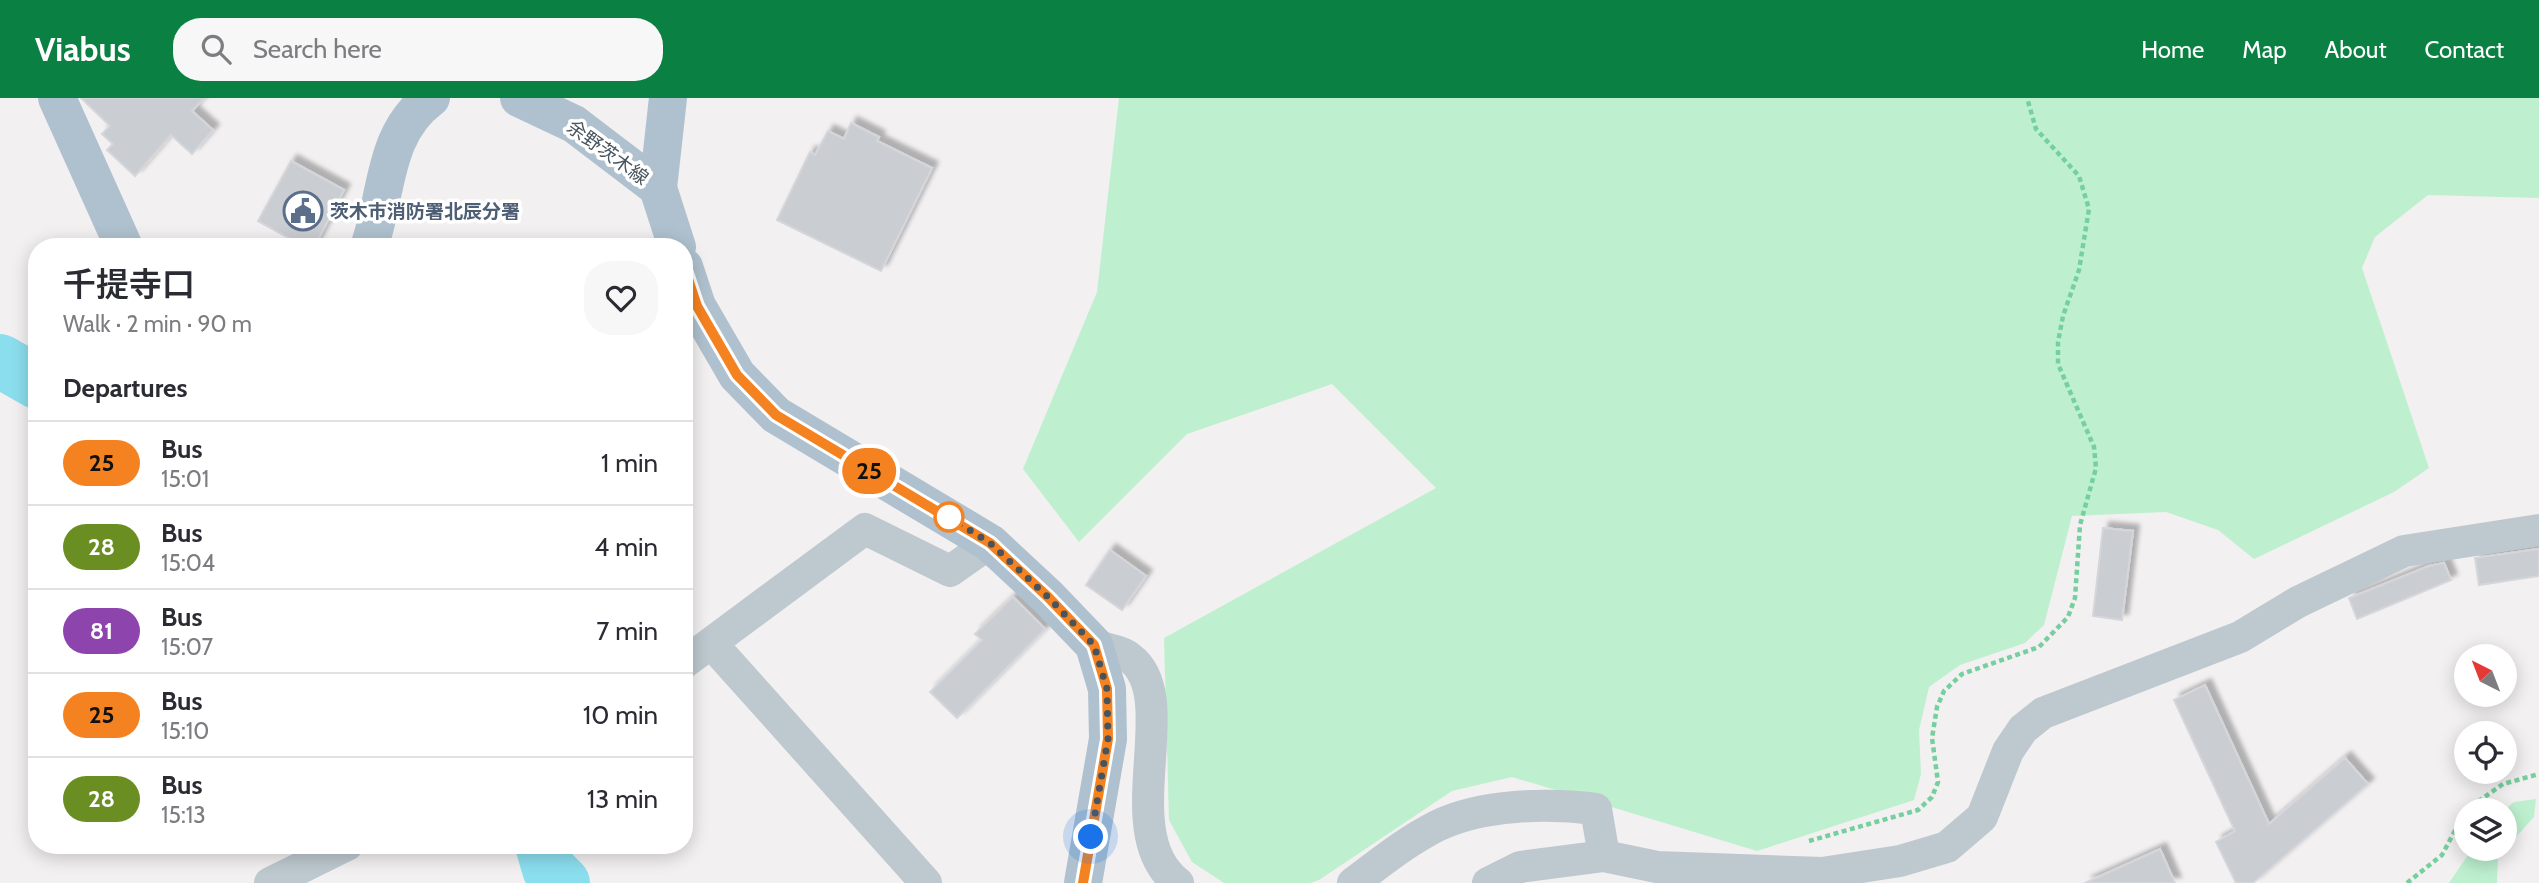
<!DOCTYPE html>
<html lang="en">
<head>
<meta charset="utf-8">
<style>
	body { margin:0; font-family:Cabin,"Noto Sans JP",sans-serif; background:#f7f7f7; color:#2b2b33; height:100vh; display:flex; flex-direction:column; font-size:26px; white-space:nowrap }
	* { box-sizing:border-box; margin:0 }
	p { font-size:23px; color:#7c7c81 }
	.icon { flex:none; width:38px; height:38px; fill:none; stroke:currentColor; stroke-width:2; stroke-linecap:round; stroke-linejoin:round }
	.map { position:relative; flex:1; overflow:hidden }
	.sheet { position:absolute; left:28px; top:140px; width:665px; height:616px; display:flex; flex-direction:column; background:#fff; border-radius:28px; box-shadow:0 4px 18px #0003 }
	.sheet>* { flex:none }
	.badge { padding:0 14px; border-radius:23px; font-size:24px; line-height:46px }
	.needle { width:46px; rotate:318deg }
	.tools { position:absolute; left:2454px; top:546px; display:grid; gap:14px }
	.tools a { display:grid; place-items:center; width:63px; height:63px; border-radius:50%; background:#fff; box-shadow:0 4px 18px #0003; font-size:35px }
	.you { position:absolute; width:35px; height:35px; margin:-18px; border:5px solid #fff; border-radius:50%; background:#1a73e8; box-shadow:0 0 0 10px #1a73e833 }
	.map>.badge { position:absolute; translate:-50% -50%; box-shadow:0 0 0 4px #fff }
	h2 { padding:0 35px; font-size:26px; line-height:63px }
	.round { display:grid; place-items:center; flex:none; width:74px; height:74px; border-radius:28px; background:#f7f7f7 }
	.overview { display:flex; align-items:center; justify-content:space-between; height:119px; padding:0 35px }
	h1 { font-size:33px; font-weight:600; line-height:52px }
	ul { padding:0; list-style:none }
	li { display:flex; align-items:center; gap:21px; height:84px; padding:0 35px; border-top:2px solid #e1e1e2 }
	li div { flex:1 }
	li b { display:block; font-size:26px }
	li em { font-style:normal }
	li .badge { min-width:77px; font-weight:700; text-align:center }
	header { display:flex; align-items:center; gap:42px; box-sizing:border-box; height:98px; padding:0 35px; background:#0b8043; color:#fff }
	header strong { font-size:33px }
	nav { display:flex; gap:38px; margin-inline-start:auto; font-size:24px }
	.search { width:490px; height:63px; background:#f7f7f7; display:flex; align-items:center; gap:18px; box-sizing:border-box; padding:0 24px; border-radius:28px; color:#7c7c81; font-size:26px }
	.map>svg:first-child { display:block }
</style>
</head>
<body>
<header>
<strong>Viabus</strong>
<div class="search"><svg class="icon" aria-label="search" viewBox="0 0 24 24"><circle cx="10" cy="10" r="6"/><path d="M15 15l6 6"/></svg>Search here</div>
<nav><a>Home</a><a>Map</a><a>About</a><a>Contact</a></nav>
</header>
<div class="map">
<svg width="2539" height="785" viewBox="0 0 2539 785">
	<defs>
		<filter id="shadow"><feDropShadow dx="6" dy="-6" stdDeviation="2" flood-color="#0004"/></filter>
	</defs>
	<rect width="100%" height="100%" fill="#f2f0f0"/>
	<path fill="#bef0cf" d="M1119,0H2539V100L2428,97L2375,139L2362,170L2429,370L2394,394L2254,461L2218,432L2166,414L2072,418L2044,527L2025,545L1960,567L1929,589L1919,632L1921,676L1914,702L1757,753L1512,679L1452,693L1319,782L1310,785H1224L1192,764L1169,722L1164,540L1436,390L1332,286L1187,336L1079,444L1023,371L1097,194Z
		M2536,701L2534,719L2498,759L2497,785H2449L2472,751H2504V712L2514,704Z"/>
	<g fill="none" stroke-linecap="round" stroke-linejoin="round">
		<path stroke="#8bdeee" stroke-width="54" d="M0,263L37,284
			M542,747L549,771L563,785"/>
	</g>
	<path fill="#cacdd2" stroke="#d4d6db" stroke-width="2" filter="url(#shadow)" d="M81,0H204L192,13L213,32L192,56L171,37L135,78L107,52L113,46L102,36L110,28Z
		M851,25L879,39L877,43L932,70L881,173L777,122L810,54L815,57L828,33L844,41Z
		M291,63L344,92L314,149H305L258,123Z
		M2103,430L2133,433L2122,522L2093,518Z
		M2539,451V478L2479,487L2475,460Z
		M1110,452L1146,478L1122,512L1086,487Z
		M2444,465L2451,482L2357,521L2349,500L2429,468Z
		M1013,499L1045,531L957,620L930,594L982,542L975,536Z
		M2205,587L2269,726L2345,660L2368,686L2253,785H2236L2216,744L2235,733L2174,602Z
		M2160,751L2175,785H2085Z"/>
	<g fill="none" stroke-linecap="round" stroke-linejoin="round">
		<path stroke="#75cf9e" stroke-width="4.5" stroke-dasharray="5 3.5" stroke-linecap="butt" d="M1809,743L1918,712L1932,699L1938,684L1932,640L1937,609L1944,593L1962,576L2039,549L2068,519L2075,500L2080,427L2096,370L2094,349L2058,266V244L2063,218L2079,172L2089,111L2079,78L2036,31L2027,0
			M2407,785L2442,757L2466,712L2503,686L2539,676"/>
		<path stroke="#bdc8cf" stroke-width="32" d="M712,546L926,785
			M1094,547C1105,551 1122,553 1130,560C1184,600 1112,735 1178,785
			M684,565L865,431L950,473L990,445
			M270,785L347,747
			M1353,785C1380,765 1407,743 1437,728C1482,706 1547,705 1596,711L1604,758
			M1488,785L1520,769L1604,758L1657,769L1822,775L1900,763L1947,749L1982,719L2008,653L2023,631L2043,615L2240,539L2298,504L2404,453L2539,432"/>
		<path stroke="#afc1cf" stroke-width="38" d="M57,0L124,149
			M519,0L574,26L658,90
			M668,0L658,90L677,149
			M369,149C388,96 382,36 431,0
			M684,169L697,208L737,277L776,317L990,445L1048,499L1094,547L1107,591L1108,641L1083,785"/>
	</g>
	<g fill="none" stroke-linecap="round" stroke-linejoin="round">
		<defs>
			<path id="line" d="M684,169L697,208L737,277L776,317L990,445L1048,499L1094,547L1107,591L1108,641L1083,785"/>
		</defs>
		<use href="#line" stroke="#fff" stroke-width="16"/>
		<use href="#line" stroke="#f58220" stroke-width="10"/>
		<path stroke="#47545e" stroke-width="7" stroke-dasharray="0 12.6" d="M949,419L990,445L1048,499L1094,547L1107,591L1108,641L1091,739"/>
	</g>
	<defs>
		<symbol id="civic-ring" viewBox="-11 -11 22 22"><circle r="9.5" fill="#fff" stroke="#5c6f8a" stroke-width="1.5"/><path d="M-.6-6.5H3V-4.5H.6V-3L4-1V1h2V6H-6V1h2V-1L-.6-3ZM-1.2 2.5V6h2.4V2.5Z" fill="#5c6f8a"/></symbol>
	</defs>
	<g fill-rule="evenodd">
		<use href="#civic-ring" x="281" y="91" width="44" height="44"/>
	</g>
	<circle fill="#fff" stroke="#f58220" stroke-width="3.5" cx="949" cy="419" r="14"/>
	<g text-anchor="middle" stroke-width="7" stroke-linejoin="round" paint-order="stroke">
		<g font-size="19" fill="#47545e" stroke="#fff">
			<text transform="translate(608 54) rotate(36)" y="7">余野茨木線</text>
		</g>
		<g font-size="19" font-weight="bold" fill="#4e5e75" stroke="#fff" text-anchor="start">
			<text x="330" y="120">茨木市消防署北辰分署</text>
		</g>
	</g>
</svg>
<div class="tools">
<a><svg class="needle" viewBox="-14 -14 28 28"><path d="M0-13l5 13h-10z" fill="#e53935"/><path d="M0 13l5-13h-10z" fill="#7c7c81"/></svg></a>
<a><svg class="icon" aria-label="locate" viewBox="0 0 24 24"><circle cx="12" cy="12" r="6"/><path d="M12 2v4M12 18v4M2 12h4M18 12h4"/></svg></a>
<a><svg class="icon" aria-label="layers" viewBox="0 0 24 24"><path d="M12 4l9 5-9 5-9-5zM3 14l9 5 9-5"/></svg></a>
</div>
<div class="you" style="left:1091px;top:739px"></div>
<b class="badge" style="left:869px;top:373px;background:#f58220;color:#111">25</b>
<section class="sheet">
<div class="overview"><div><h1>千提寺口</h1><p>Walk · 2 min · 90 m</p></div><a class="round"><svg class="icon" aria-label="heart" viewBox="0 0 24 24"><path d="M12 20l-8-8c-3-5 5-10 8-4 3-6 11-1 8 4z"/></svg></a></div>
<h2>Departures</h2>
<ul>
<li><span class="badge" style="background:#f58220;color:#111">25</span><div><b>Bus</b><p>15:01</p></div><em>1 min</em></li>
<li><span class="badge" style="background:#6b8e23;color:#fff">28</span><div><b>Bus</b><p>15:04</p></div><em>4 min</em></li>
<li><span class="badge" style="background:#8e44ad;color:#fff">81</span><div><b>Bus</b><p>15:07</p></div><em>7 min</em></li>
<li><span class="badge" style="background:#f58220;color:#111">25</span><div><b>Bus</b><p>15:10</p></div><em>10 min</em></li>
<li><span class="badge" style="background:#6b8e23;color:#fff">28</span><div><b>Bus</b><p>15:13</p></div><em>13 min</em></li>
</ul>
</section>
</div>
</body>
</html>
